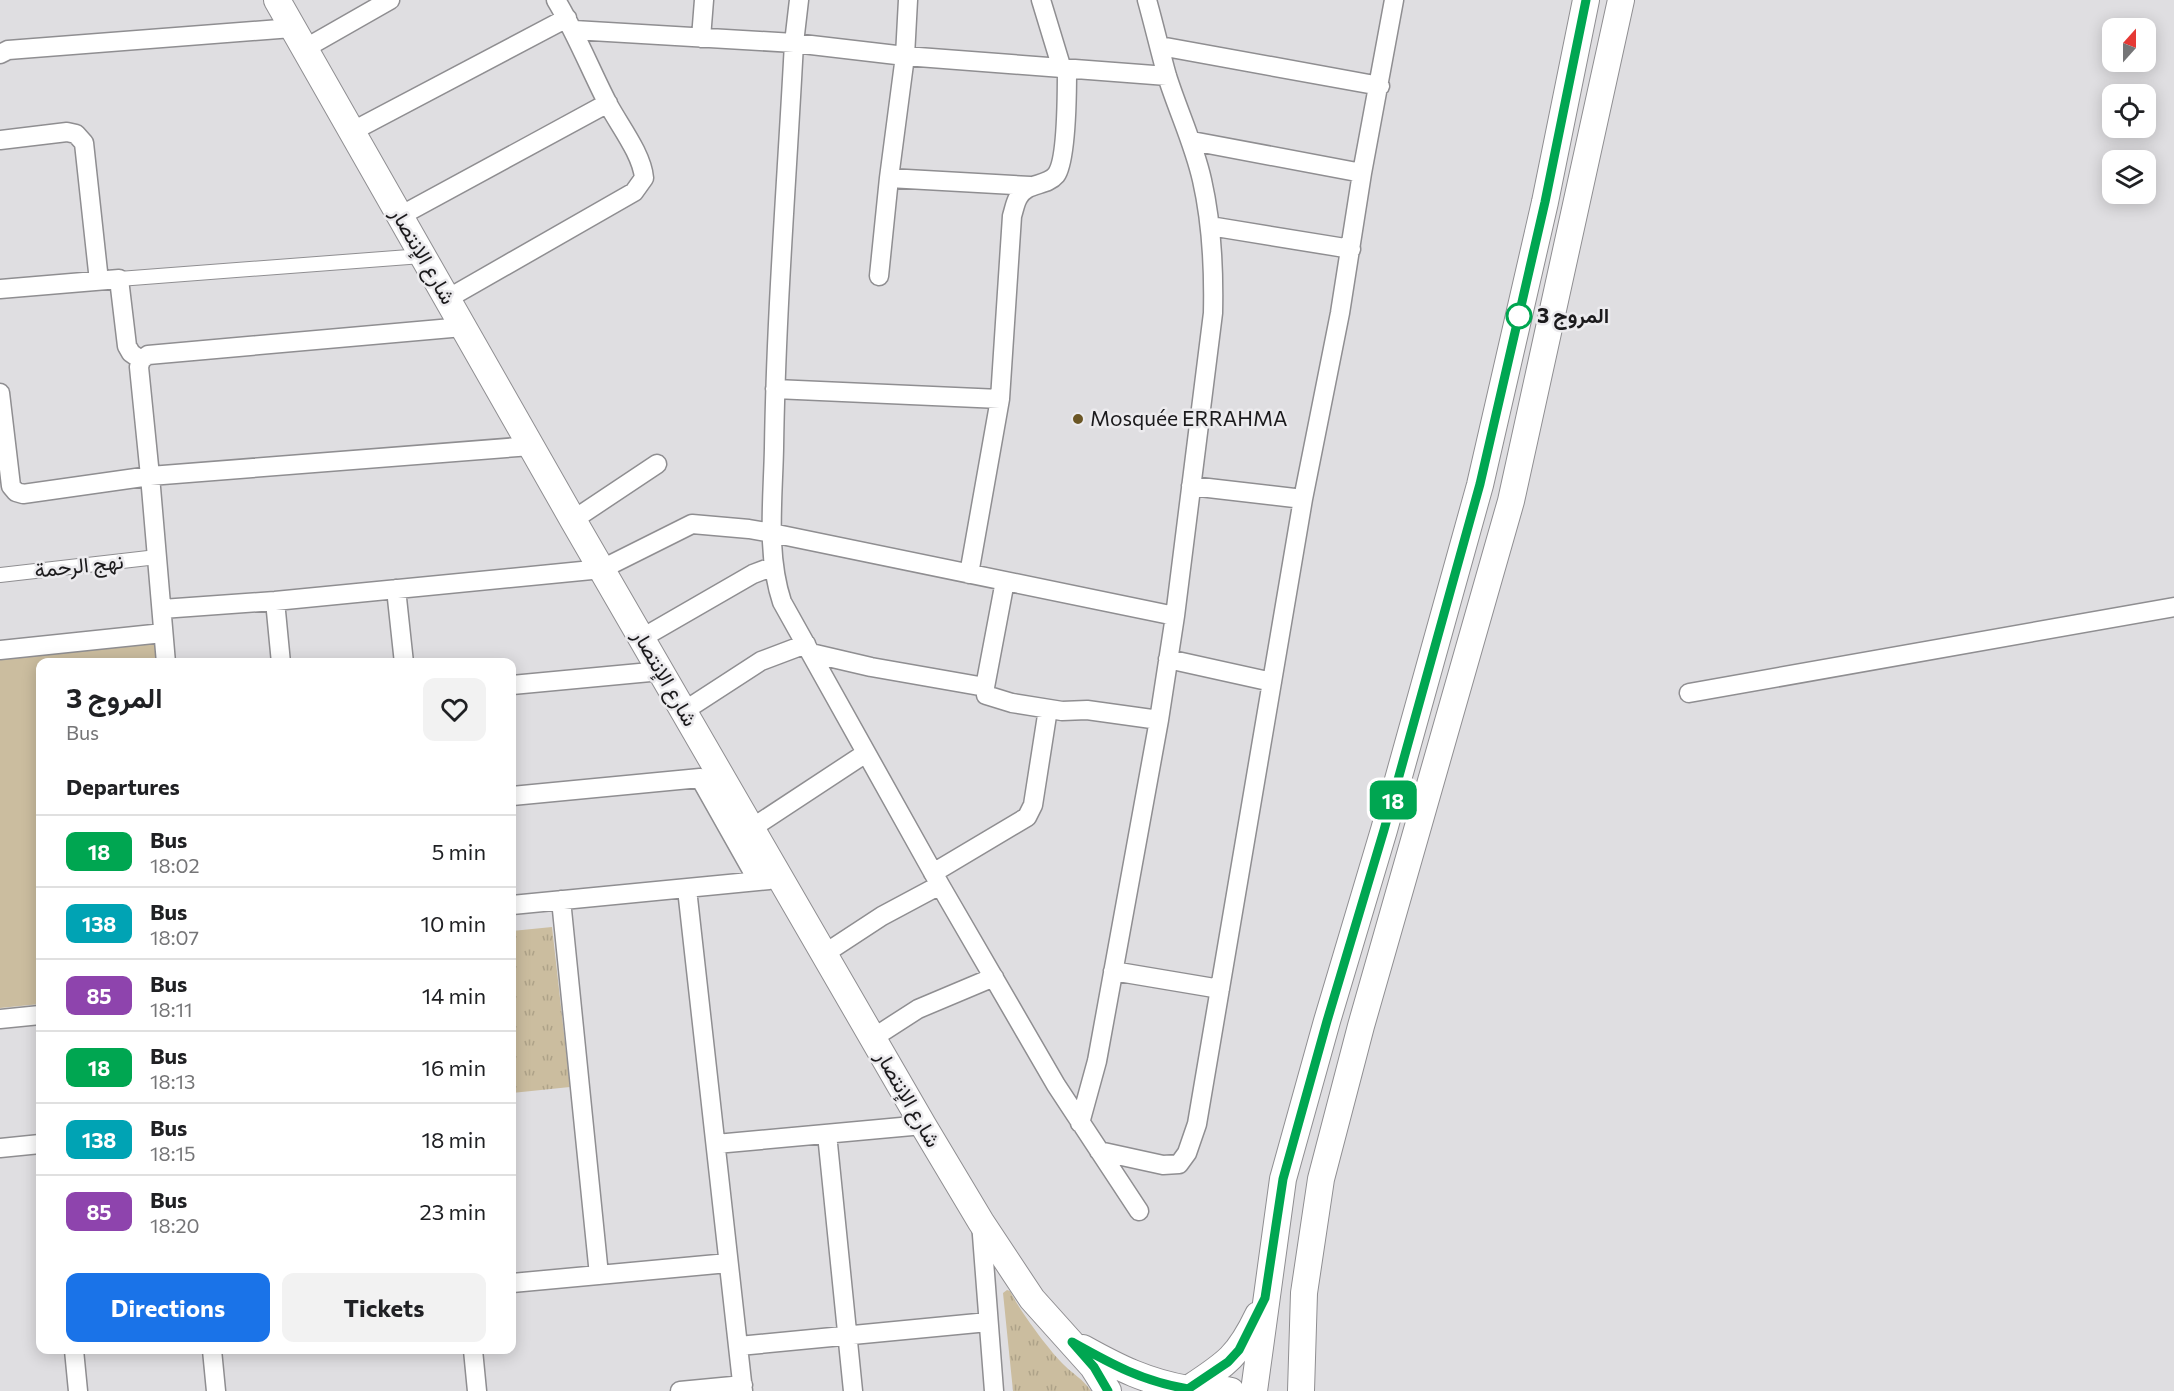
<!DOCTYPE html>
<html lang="en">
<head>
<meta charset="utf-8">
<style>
	body { margin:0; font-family:Commissioner,Vazirmatn,sans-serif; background:#f2f2f2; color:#202124; height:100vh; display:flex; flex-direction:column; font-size:22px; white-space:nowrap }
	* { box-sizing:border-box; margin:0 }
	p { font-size:20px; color:#757577 }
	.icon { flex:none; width:33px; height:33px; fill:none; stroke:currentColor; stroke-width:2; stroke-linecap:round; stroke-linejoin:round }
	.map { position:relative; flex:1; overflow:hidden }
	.panel { position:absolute; left:36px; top:658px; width:480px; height:696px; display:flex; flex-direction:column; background:#fff; border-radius:12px; box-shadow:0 3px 15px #0003 }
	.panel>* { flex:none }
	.badge { padding:0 12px; border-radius:9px; font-size:21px; line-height:39px }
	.needle { width:39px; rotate:21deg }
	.fabs { position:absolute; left:2102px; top:18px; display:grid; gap:12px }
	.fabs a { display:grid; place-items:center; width:54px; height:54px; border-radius:12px; background:#fff; box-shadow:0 3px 15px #0003; font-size:30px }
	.map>.badge { position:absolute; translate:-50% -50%; box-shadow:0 0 0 3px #fff }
	h2 { padding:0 30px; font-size:22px; line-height:54px }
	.round { display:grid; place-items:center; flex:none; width:63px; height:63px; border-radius:12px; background:#f2f2f2 }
	.head { display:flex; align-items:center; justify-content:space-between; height:102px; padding:0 30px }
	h1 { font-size:28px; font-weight:700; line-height:45px }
	.cta { display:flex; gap:12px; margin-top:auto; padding:12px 30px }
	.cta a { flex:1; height:69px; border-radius:12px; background:#1a73e8; color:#fff; font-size:24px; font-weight:700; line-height:69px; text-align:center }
	.cta a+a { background:#f2f2f2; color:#202124 }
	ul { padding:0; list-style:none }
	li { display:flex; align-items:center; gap:18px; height:72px; padding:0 30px; border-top:2px solid #e0e0e0 }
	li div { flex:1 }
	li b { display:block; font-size:22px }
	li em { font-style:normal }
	li .badge { min-width:66px; font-weight:700; text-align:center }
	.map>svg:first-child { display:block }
</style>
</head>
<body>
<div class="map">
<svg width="2174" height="1391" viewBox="0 0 2174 1391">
	<defs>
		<pattern id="grass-tufts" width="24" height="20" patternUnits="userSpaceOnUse" patternTransform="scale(1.5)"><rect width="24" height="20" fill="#cbbd9f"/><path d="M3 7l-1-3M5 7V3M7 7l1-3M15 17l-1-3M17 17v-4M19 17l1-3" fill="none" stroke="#aea288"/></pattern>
	</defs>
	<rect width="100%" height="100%" fill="#dfdee1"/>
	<path fill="url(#grass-tufts)" d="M552,927L570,1087L512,1093V931Z
		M1007,1290L1010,1291C1020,1311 1048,1349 1064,1365C1073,1374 1083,1379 1091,1391H1013L1003,1293Z"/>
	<path fill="#cbbd9f" d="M156,641L158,663H40V1004L0,1008V658Z"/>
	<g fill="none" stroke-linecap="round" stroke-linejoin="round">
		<defs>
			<path id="pedestrian" d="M119,279L422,256
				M0,575L157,557"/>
			<path id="minor" d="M799,0L794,43C787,178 776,313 774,448C773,499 766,554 782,602L940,885L1056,1085L1139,1211
				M908,0L905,56L889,178L1030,186
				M1041,0L1062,69
				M574,30L794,43L905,56L1167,76
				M701,38L704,0
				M1160,46L1380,86
				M304,49L390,0
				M0,54L8,50L292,28
				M351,132L567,18
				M0,140L67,132L76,134L84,143L99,281
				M1192,141L1362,173
				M400,216L608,103
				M1210,226L1351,249
				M879,276L889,178
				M0,289L119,279L127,346L131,353L141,360
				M447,299L634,192L644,178C642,154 619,125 608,104C590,69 576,33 556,0
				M775,389L1000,399L969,574
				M0,393L11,486L16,492L23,494L150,476L531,446
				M1000,399L1012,216C1014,210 1015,203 1018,198C1026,182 1046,187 1056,175C1067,161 1067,90 1067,69
				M1191,486L1303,499
				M573,520L657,464
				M1005,581L985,687L986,695L1012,703L1062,711L1087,710L1159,720
				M396,589L404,663
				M275,601L281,663
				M162,609L275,601L602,569L692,524L749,529L772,533L1175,616
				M642,638L753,574L774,566
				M0,650L163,633
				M811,653L871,667L985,687
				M1168,659L1272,682
				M166,663L150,476L139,367L141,360L148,355L463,327
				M512,685L661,671
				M1689,693L2174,607
				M684,711L761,661L806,644
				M512,796L700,778L758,881
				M752,828L866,753
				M933,873L1027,817L1033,805L1048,709
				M687,889L743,1391
				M561,900L599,1275
				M512,905L769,880
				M824,954L882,916L940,885
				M1113,971L1220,989
				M0,1019L40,1015
				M873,1038L918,1009L994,977
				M1080,1123L1097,1061L1159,720L1175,616L1213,313C1214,268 1212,224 1202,180C1194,144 1178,111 1167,76C1160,51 1154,25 1147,0
				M827,1134L853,1391
				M716,1144L923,1125
				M0,1148L40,1144
				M1099,1151L1163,1165L1179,1164L1187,1153L1197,1124L1303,499L1340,313L1362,173L1394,0
				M981,1222L994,1391
				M512,1283L728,1263
				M739,1346L988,1322
				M74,1350L78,1391
				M212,1350L216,1391
				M473,1350L477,1391
				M680,1391L743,1385"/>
			<path id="secondary" d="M277,0L573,520L923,1125L981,1222L1032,1299L1093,1367L1108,1391
				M1083,1348C1119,1368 1147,1382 1188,1389C1226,1364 1238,1357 1258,1315
				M1187,1389L1212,1387L1231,1391
				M1254,1391L1283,1179L1327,1021L1384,830L1480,485L1545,202L1586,0
				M1301,1391L1304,1293L1321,1179L1361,1026L1511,501L1621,0"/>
		</defs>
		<use href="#pedestrian" stroke="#8f8e91" stroke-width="16"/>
		<use href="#minor" stroke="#8f8e91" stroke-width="21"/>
		<use href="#secondary" stroke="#8f8e91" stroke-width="28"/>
		<use href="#pedestrian" stroke="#fff" stroke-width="14"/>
		<use href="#minor" stroke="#fff" stroke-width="18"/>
		<use href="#secondary" stroke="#fff" stroke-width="26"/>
	</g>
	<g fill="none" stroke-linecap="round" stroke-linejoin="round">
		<defs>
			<path id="line" d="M1108,1391L1094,1367L1072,1342C1113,1365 1142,1381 1188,1389L1228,1362L1239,1350L1265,1298L1283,1179L1327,1021L1384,830L1480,484L1545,202L1586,0"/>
		</defs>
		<use href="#line" stroke="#fff" stroke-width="14"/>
		<use href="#line" stroke="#00a651" stroke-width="9"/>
	</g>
	<circle fill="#fff" stroke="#00a651" stroke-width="3" cx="1519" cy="316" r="12"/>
	<circle fill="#6b5625" stroke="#ecebee" stroke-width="2" cx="1078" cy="419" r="6"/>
	<g text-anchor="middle" stroke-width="5" stroke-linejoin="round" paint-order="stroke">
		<g font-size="21" fill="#1b1a1c" stroke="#ecebee">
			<text transform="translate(423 256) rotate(60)" y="7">شارع الإنتصار</text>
			<text transform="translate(79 566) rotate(-6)" y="7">نهج الرحمة</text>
			<text transform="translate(665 678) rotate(60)" y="7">شارع الإنتصار</text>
			<text transform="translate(908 1099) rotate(60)" y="7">شارع الإنتصار</text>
		</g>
		<g font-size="21" font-weight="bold" fill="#1b1a1c" stroke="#ecebee" text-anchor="start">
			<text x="1537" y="323">المروج 3</text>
		</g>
		<g font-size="21" fill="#1b1a1c" stroke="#ecebee" text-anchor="start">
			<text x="1090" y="426">Mosquée ERRAHMA</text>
		</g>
	</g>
</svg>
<div class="fabs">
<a><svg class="needle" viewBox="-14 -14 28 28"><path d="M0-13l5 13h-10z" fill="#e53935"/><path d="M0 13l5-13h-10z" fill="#757577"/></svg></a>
<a><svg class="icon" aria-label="locate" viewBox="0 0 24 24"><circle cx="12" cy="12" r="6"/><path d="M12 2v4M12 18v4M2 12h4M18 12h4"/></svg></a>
<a><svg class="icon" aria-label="layers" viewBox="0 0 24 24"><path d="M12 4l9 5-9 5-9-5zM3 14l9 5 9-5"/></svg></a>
</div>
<b class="badge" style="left:1393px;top:800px;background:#00a651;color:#fff">18</b>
<section class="panel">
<div class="head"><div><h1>المروج 3</h1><p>Bus</p></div><a class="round"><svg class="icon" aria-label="heart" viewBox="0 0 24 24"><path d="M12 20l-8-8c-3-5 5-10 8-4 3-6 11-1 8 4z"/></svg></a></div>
<h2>Departures</h2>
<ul>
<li><span class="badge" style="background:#00a651;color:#fff">18</span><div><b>Bus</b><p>18:02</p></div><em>5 min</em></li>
<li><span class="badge" style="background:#00a3b4;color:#fff">138</span><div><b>Bus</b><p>18:07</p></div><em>10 min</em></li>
<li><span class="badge" style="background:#8e44ad;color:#fff">85</span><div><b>Bus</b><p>18:11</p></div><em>14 min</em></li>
<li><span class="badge" style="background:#00a651;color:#fff">18</span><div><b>Bus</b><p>18:13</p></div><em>16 min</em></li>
<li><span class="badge" style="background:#00a3b4;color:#fff">138</span><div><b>Bus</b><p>18:15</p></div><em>18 min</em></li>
<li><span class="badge" style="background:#8e44ad;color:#fff">85</span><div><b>Bus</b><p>18:20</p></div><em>23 min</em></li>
</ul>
<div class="cta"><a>Directions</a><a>Tickets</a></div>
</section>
</div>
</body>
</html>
